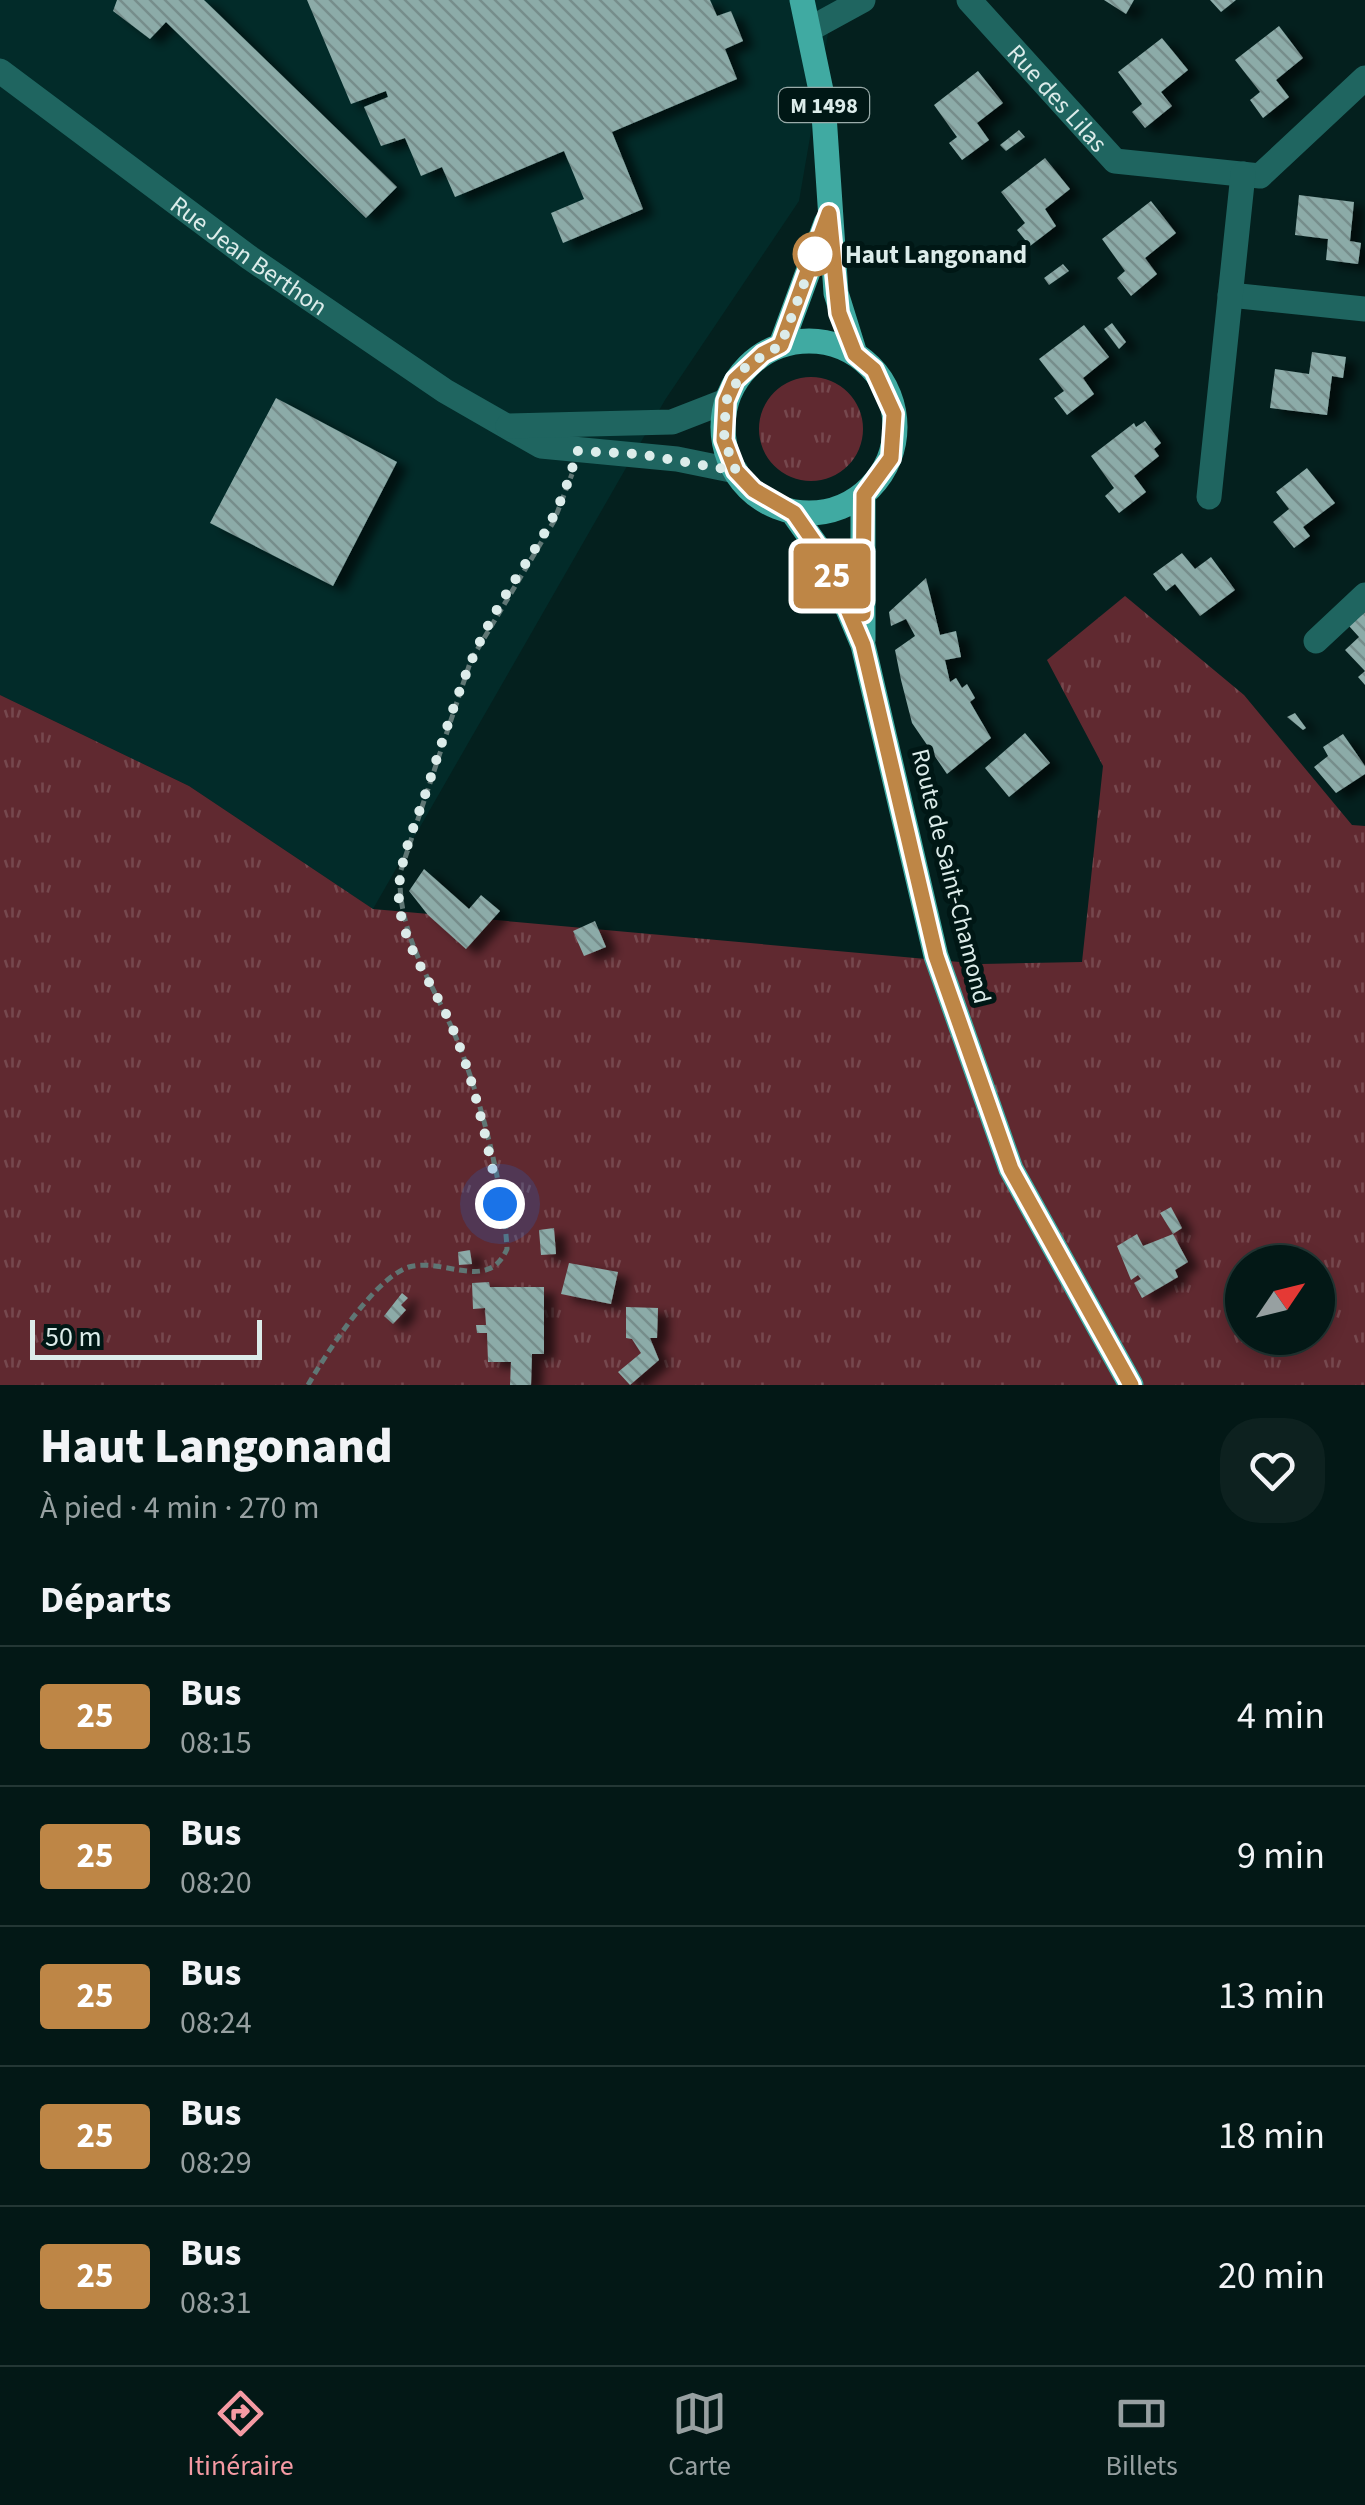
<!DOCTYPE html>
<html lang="fr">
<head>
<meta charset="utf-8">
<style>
	body { margin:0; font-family:"Source Sans 3",sans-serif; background:#0d211f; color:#f1f3f6; height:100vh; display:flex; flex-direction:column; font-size:38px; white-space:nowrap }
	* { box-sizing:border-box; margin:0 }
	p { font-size:32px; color:#97a0a1 }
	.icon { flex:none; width:55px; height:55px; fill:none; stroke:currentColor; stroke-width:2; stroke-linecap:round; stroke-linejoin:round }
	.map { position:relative; height:1385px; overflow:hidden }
	.sheet { display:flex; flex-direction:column; background:#031816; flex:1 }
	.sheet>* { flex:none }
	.badge { padding:0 20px; border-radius:8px; font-size:35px; line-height:65px }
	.needle { width:65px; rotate:55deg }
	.controls { position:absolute; left:1225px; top:1245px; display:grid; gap:20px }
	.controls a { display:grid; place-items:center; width:110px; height:110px; border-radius:50%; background:#031816; box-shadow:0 5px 15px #0003,0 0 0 2px #243735; font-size:50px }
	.scale { position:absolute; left:30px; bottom:25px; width:232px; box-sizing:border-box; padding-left:10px; border:5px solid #dcecea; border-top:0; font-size:28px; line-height:35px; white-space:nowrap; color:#dcecea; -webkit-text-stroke:8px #001715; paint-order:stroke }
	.you { position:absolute; width:50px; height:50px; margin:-25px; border:8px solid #fff; border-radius:50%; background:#1a73e8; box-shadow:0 0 0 15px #1a73e833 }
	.map>.badge { position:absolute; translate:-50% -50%; box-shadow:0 0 0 5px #fff }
	h2 { padding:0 40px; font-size:38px; line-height:90px }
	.round { display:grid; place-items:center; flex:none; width:105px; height:105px; border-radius:40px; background:#0d211f }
	.overview { display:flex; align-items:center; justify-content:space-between; height:170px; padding:0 40px }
	h1 { font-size:48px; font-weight:800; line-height:75px }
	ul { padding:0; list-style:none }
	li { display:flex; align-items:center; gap:30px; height:140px; padding:0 40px; border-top:2px solid #243735 }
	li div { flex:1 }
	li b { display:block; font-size:38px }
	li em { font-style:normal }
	li .badge { min-width:110px; font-weight:700; text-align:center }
	.menu { display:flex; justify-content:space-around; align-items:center; height:140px; border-top:2px solid #243735; background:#031816; font-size:28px; color:#97a0a1 }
	.menu a { display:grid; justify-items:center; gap:5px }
	.menu .current { color:#f49aa3 }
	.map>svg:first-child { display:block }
</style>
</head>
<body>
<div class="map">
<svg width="1365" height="1385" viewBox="0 0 1365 1385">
	<defs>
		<pattern id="grass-tufts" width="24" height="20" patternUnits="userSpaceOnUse" patternTransform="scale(2.5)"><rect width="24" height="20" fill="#602930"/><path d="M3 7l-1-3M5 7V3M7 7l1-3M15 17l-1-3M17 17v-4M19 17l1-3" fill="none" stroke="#76484e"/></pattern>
		<pattern id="building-back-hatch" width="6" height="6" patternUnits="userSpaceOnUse" patternTransform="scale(2.5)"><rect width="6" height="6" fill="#8caba8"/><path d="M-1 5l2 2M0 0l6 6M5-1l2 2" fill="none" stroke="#768d8b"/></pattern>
		<filter id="shadow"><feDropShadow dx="11" dy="6" stdDeviation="5" flood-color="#0009"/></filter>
	</defs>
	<rect width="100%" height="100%" fill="#04201e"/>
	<path fill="#022b29" d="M0,0H842L832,10L799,201L665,400L373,909L189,786L0,695Z"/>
	<path fill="url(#grass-tufts)" fill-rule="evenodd" d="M759 429a52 52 0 1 1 104 0a52 52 0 1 1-104 0Z
		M1125,596L1244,695L1352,825L1365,826V1385H0V695L189,786L373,909L982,964L1082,962L1103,766L1047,660ZM1242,1262H1318V1338H1242Z"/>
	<path fill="url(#building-back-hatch)" filter="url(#shadow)" d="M117,0H204L397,187L366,218L166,22L150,39L113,11Z
		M307,0H710L717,16L731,11L743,41L725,49L737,79L612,132L643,209L563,243L551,213L584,199L564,151L455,197L442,167L421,176L405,138L381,146L364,107L388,97L386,91L351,104Z
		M1104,0H1134L1126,14Z
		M1210,0H1236L1221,12Z
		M1279,26L1303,58L1276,80L1289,97L1263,118L1250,100L1260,92L1235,60Z
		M1162,38L1188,70L1161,92L1172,106L1145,128L1132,112L1142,104L1118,72Z
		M978,71L1003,103L977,123L989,140L962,160L949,143L957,137L934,105Z
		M1019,130L1025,137L1006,151L1000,145Z
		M1045,158L1070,189L1045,209L1056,226L1030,246L1017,230L1025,223L1001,192Z
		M1299,195L1354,202L1350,241L1361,243L1358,264L1326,260L1328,239L1295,235Z
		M1151,201L1176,233L1145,258L1157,274L1131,296L1117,278L1125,271L1102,239Z
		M1063,264L1069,271L1049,285L1044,278Z
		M1112,323L1126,342L1119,349L1104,329Z
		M1084,325L1109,357L1083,378L1094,394L1067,415L1054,398L1064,391L1039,359Z
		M1312,352L1346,357L1343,378L1332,376L1327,415L1270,408L1275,369L1309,374Z
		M276,398L397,462L333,586L210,523Z
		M1145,421L1161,443L1154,449L1159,456L1134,476L1146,492L1119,513L1105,496L1114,488L1091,456L1134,423L1136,427Z
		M1307,468L1335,503L1303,527L1310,536L1294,548L1273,522L1289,509L1276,492Z
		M1182,553L1195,569L1211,557L1235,590L1200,616L1175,584L1166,591L1153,574Z
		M926,578L940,635L956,631L961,657L945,660L950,682L956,678L962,688L967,684L975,698L970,702L991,738L947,774L912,723L901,680L895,650L915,636L906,619L891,626L889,612Z
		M1365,612V685L1358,677L1365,671L1345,650L1359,637L1349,626Z
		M1295,713L1306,728L1303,730L1287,717Z
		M1025,733L1050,763L1009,797L985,768Z
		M1343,734L1365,766V774L1336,793L1314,767L1328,756L1323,747Z
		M424,869L469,909L481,895L500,911L466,949L428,915L409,891Z
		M595,921L606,947L584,956L573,931Z
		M1171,1207L1182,1228L1173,1234L1188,1262L1175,1270L1178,1277L1142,1298L1134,1283L1141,1279L1138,1275L1131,1280L1117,1246L1137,1234L1143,1246L1173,1234L1160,1213Z
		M554,1228L556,1254L541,1255L539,1230Z
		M470,1250L472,1264L459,1265L458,1252Z
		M569,1263L618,1272L611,1304L561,1294Z
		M489,1282L490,1287H544V1354H532L531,1385H510L511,1362H488L487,1333H477L476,1325H486L485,1308L473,1309L472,1283Z
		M402,1293L408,1298L401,1305L406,1310L393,1324L384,1316Z
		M626,1307L658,1308L657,1338H650L659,1360L630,1385L618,1372L641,1353L632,1339L626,1338Z"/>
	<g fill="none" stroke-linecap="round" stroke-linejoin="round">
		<path stroke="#5f7674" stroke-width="5" stroke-dasharray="8 5" stroke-linecap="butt" d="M308,1385C326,1354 374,1278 409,1267C444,1257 488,1293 507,1249C504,1186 477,1082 450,1024C427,974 398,931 400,873L471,660L554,521L572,474"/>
		<g stroke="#1f6560" stroke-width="25">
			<path id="s1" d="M969,0L1115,161L1260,176L1365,78"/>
			<path d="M810,29L863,0"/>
			<path id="s2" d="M0,71L250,258L445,391L541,446L677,459L736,471"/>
			<path d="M1230,295L1365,309"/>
			<path d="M508,426L672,422L726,401"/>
			<path d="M1209,497L1243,174"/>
			<path d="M1316,641L1365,595"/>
		</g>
		<path stroke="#40aaa2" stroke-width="25" d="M802,0L823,100L836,293L855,354
			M723 427a86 86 0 1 1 172 0a86 86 0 1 1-172 0Z
			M781,345L826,223
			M793,513L828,562L863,645L936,956L1011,1169L1131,1385
			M863,640V495"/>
	</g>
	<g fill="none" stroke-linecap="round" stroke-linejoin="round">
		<defs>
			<path id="line" d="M863,614L864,495L891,458L894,414L874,370L855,354L839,313L829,213L781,345L763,354L735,380L726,401L724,440L736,471L754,490L794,513L828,562L863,645L936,956L1011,1169L1131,1385"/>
		</defs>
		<use href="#line" stroke="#fff" stroke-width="22"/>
		<use href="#line" stroke="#be8646" stroke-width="15"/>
		<path stroke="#dcecea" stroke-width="10" stroke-dasharray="0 18" d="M500,1204C487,1144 476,1084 452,1027C435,987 402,946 399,901C397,866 413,830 424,798C444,738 461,675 491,620C528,553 557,530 577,451L639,454L736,471L724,440L726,401L746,366L781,345L817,249L815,254"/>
	</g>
	<circle fill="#fff" stroke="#be8646" stroke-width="5" cx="815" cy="254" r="20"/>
	<g text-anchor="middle" stroke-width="10" stroke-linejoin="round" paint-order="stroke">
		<rect fill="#001715" stroke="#9aacaa" stroke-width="2.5" x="779" y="88" width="90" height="34" rx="8"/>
		<g font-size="22" font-weight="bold" fill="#dcecea">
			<text x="824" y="113">M 1498</text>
		</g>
		<g font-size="25" fill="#dcecea" stroke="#001715">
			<text dy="9" stroke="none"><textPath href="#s1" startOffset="132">Rue des Lilas</textPath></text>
			<text dy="9" stroke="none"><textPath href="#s2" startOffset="310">Rue Jean Berthon</textPath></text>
			<text transform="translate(952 876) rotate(76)" y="9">Route de Saint-Chamond</text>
		</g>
		<g font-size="25" font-weight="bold" fill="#dcecea" stroke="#001715" text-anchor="start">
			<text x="845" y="263">Haut Langonand</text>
		</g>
	</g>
</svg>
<div class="controls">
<a><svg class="needle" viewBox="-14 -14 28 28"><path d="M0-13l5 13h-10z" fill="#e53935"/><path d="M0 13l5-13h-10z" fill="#97a0a1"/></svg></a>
</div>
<div class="scale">50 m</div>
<div class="you" style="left:500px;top:1204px"></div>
<b class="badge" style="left:832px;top:576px;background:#be8646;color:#fff">25</b>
</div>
<section class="sheet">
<div class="overview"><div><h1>Haut Langonand</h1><p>À pied · 4 min · 270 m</p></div><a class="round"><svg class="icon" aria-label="heart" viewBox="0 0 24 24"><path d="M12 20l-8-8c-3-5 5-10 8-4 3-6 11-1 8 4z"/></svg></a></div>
<h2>Départs</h2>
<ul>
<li><span class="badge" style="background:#be8646;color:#fff">25</span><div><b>Bus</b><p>08:15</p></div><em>4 min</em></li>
<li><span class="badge" style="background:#be8646;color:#fff">25</span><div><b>Bus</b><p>08:20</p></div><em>9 min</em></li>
<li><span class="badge" style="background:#be8646;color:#fff">25</span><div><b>Bus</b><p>08:24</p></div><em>13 min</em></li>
<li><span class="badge" style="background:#be8646;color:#fff">25</span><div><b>Bus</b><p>08:29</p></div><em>18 min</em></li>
<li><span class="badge" style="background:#be8646;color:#fff">25</span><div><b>Bus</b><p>08:31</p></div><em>20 min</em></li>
</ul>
</section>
<nav class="menu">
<a class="current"><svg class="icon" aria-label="directions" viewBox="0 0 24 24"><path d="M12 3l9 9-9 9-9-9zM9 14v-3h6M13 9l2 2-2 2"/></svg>Itinéraire</a>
<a><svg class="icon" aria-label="map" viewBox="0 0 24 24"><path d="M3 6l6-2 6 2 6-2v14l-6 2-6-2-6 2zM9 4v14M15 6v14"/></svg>Carte</a>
<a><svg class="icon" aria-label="tickets" viewBox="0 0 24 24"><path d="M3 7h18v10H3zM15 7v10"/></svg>Billets</a>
</nav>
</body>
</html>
